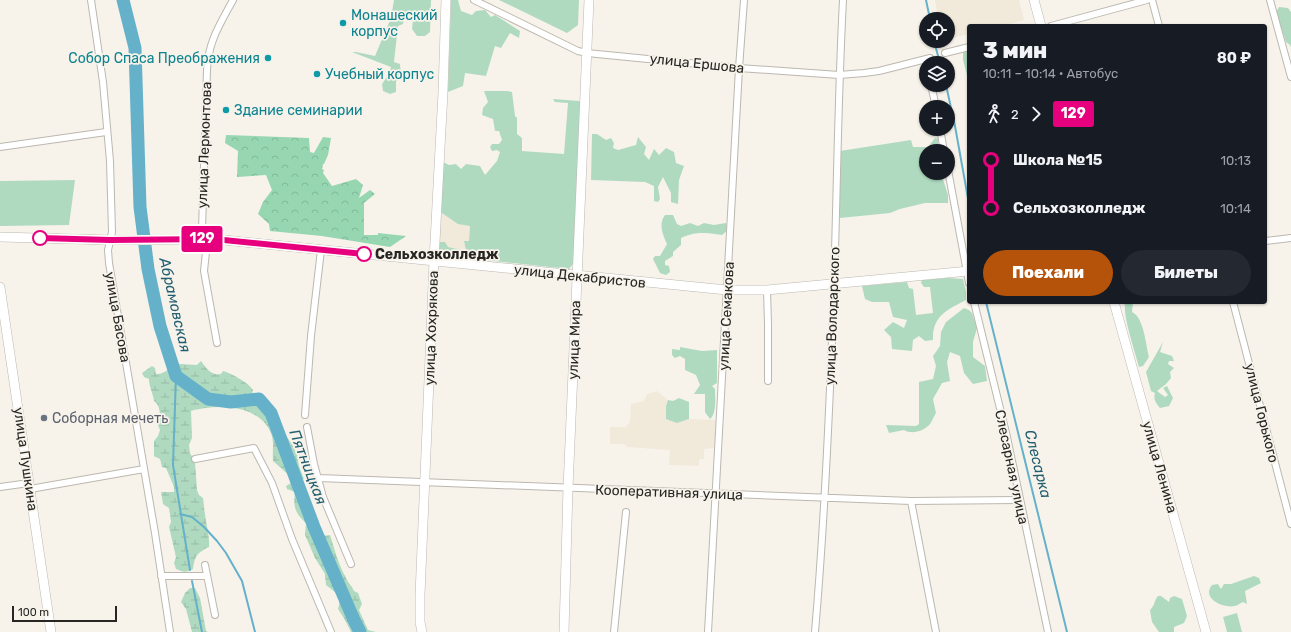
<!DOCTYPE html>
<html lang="ru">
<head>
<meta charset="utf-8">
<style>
	body { margin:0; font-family:Rubik,sans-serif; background:#242831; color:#f1f3f6; height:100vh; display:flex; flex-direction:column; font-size:15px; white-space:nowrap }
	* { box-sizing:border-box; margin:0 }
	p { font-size:13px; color:#9ea1a6 }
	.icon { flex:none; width:22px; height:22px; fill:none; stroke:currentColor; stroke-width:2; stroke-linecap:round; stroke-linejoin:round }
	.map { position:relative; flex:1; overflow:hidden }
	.panel { position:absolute; left:967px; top:24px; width:300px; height:280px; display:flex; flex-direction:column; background:#171b24; border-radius:4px; box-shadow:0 1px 3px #0004 }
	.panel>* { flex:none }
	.badge { padding:0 8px; border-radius:3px; font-size:14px; line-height:26px }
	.tools { position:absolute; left:919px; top:12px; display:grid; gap:8px }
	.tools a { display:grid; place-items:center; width:36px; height:36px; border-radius:50%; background:#171b24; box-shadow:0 1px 3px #0004; font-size:20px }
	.scale { position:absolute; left:12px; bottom:10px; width:105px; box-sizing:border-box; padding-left:4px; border:2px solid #272623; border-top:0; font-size:11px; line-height:14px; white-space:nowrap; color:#272623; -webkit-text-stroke:3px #f7f3eb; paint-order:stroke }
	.map>.badge { position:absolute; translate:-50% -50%; box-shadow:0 0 0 2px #fff }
	.legs { display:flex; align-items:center; gap:6px; height:44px; padding:0 16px; font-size:13px }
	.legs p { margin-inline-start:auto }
	.headline { display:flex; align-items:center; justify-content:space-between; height:68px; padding:0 16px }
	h1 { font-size:22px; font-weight:800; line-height:30px }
	.cta { display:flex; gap:8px; margin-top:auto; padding:8px 16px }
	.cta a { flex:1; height:46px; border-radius:24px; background:#b45309; color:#fff; font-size:16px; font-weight:800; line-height:46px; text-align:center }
	.cta a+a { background:#242831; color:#f1f3f6 }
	ul { padding:0 16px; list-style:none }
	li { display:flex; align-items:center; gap:14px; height:48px; font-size:15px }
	li i { display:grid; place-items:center; width:6px; height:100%; margin:0 5px; background:currentColor }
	li i::after { content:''; width:10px; height:10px; margin:-5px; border:3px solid; border-radius:50%; background:#171b24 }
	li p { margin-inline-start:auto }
	li:first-child i { background:linear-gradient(#0000 50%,currentColor 0) }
	li:last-child i { background:linear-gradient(currentColor 50%,#0000 0) }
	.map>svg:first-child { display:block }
</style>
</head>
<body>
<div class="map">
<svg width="1291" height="632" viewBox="0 0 1291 632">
	<defs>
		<pattern id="forest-crowns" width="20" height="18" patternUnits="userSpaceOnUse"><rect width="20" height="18" fill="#96d6b1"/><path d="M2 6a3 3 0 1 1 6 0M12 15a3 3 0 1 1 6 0" fill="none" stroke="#81b898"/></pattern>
		<pattern id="wetland-marsh" width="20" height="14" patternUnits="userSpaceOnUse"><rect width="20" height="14" fill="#afdac0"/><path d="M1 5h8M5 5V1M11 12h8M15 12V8" fill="none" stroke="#97bba5"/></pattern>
	</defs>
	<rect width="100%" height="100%" fill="#f7f3eb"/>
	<path fill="#f1e9da" d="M935,0H1019L1024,20L1001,26H969V34L948,39V19H938Z
		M441,209L442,213L448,216L470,226L469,241L464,242L466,251L448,247L439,242Z
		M657,391L668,400L666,406L677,423L689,419L716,420L714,448L704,449V459H699V466L669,465L670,450L627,447L624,444H610V427H626L630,422L631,404L644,401L647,394Z"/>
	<path fill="#afdac0" d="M394,0H431L430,32L425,36H417L412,29L413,20L410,15L404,19L403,24L398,26L394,62L400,64L401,77L396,81V92L390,94L383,91L382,84L389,74L391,67L352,52H356L375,56L391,18Z
		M451,0H458L461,11L472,15L476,11L485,10L491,17L495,15L520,31L519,38L510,33L501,48L495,46L486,76L465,73L463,86L448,92Z
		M499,0H579L578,25L567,33Z
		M1279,7L1288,8L1291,12V47L1290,45L1286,42L1276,12Z
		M969,50V75H967L963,60V51Z
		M484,91H507L512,92L515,116L517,118V134L522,138V151L564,154L568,103L555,102L553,99L579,101L582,103L573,264L569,269L446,256C438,253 439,249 439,242H445L448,247L466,251L464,241H469L470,226L458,224L442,213L441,209L443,162L449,165L456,164L461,169L466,164L480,166L485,175L497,161L500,152L497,150L492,151L490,147L492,144H499L502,140L499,131H495L493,119L482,115L483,108L488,102Z
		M592,134H597L606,140L611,138L614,143L613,148L618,150L636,145L638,137L646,147L644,154L649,160L654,149L659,155L666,148L674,152L676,163L684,166L679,180L678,204L671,202V193L663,177L658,187L660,199L658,202L654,201V186L645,182L591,180Z
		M935,138L938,139V151H926V173H941L948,195V203H925L900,209L890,213L840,218V151L911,140L913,147H928Z
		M75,180L69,225L0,226V181Z
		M665,215H673L677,224L681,226L690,223L698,226L704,223L714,225L726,223L728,230L722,235C704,233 698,231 681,238V245L673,252V256L665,261V265L669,266L670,272L666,275L660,273L653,259L655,256H660L667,244C663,235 658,224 665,215Z
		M948,278L963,279L966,292V300C947,310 932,316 933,340L925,341L919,336L913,340L912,351L892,349L891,337L884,330L893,322L904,328L907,320L893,317L889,302H872L865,299L862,286L907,282L909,288L913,289L916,315L933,313L930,287H924L921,283L922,280Z
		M1125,302H1133L1132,312C1144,317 1146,346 1149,357L1143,366L1139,367C1135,351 1123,318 1125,302Z
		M964,308L969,310L972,313L977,328L973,342V357L985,366L987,381L973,384L964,373L960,356L950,352L947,362L950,381L942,383L933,399L936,413C934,416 932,421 930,424C924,431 912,435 904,430L889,433L886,425L916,426L919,424V382L933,379L936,366L933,356L940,346L941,332L946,322Z
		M1163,342L1160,352L1172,356L1174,361H1169L1168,364L1174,368L1170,372L1171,378L1166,384L1157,391L1165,397L1168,395L1163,388L1167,386L1173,398L1169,406L1160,408C1156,403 1153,400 1155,393L1151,391L1146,372Z
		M680,347L702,351L717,350V383L712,386L715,389C715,398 717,413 710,419L705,412V394H694L700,385L696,375L685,370V359L680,356L675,358L672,355V349L680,350Z
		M679,398L689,402V419L677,423L666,419V406L668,400L673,401Z
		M1254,576L1259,578L1261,583L1245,591L1247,604L1243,602C1240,603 1237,606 1235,606C1223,609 1201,598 1212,585L1218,584L1221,589L1224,584H1231Z
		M1158,596H1161L1169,602L1170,598L1174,596L1182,599L1187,616L1184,623L1174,627V632H1159L1152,622L1150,610C1155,605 1154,601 1158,596Z
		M1237,613L1242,632H1227L1223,617Z"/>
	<path fill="url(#forest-crowns)" d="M226,135L309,138L310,152L314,153L323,137L331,138L328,155L324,164H323L322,169L324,170L323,173L332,186L356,179L363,185L359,198L370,190L375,194L364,203V235H378V233L406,236L390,247L322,236L270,231L269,224L258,214L263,202L272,190L266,175L237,177L238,151L225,143Z"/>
	<path fill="url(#wetland-marsh)" d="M201,361C206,368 211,376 221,374L223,371C231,373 249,383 253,390C251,397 255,397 258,402C259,403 259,405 260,406L264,403L267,405L276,419L280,427L291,443L297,454L299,466L304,479L295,482L293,486H303C306,493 302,496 311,502L310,507L322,536L330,535C335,551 338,563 346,578C348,583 352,586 354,591L358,593L362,604L359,610L368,630L376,632H351L345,620L338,609C342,595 336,593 326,585L325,574L315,558L305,535L306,523C295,513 293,507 295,492L287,489L286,486L291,483L292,478L273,461C272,450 275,441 270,431C259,408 228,405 206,408C201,409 196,409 191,411L192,438L189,445L190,453L195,462L197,490L199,495L203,498C204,504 204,509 205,514C206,525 210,536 209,547C197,553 195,555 193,569C186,573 183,572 176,569L174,563L176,557L169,527L171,522L169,508L163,504L161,492H174V487L166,468L162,467L160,459L154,456V441L158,436L160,430L158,425C161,418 161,406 154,401C153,393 149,387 149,379L144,377L142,373L152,366L155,368L156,374C164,375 172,365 180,364C186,364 192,365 197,365Z
		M190,588H195L200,598L206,631L208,632H192L186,609L181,602L185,593Z"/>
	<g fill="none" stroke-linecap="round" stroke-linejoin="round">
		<path stroke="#65b1ca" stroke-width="2" d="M926,0L930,19
			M934,41L940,63
			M946,85L955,126L969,204
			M986,302L1067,632
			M176,376L173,465L190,570
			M180,514L192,517L204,527L217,541L226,553L242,581L255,632
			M192,581L202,632"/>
		<path stroke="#65b1ca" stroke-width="13" d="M123,0L135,48L140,207L148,269L160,326L176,376L208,399L231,402L259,399L271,413L314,527L354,620L360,632"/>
		<defs>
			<path id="street" d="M91,0L103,82L110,161L112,232L108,250L109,263L155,533L170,632
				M474,0L578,51L587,53L739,68L839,75L864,73L879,71L930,58
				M1152,0L1159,26
				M1270,0L1291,77
				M1051,26L1147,0
				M945,53L969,47
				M931,85L936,107
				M940,129L944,151
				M0,147L106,132
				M948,170L969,283
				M1265,241L1291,238
				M767,290L768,324V381
				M974,302L1007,437L1048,632
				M1233,302L1291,524
				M217,343L204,271L206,252L202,229L207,70C208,42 220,24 233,0
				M305,415L311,336L321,250
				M307,427L314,464L323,497L351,564
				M195,459L254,448L272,483L292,539L331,632
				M319,478L911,501L1019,500
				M0,487L29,483
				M30,489L144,469
				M911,501L936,632
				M205,565L215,615
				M161,576H207
				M614,632L626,512
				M708,632L739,68L744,0
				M815,632C825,517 830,401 834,286C837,191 838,95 843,0"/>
			<path id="secondary" d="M1034,0L1041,26
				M0,237L111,240H224L727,290H767L969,271
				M0,287L51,632
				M1114,302L1206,632
				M422,632L420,622V595L434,261L443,92L446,0
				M564,632L568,488L589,0"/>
		</defs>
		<use href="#street" stroke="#bcb8b0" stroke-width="8"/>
		<use href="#secondary" stroke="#bcb8b0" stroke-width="10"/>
		<use href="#street" stroke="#fff" stroke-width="6"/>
		<use href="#secondary" stroke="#fff" stroke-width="9"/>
	</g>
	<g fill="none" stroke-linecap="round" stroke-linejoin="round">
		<defs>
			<path id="line-1" d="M40,238L110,240L214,239L364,254"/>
		</defs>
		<use href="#line-1" stroke="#fff" stroke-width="9"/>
		<use href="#line-1" stroke="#e6007e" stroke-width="6"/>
	</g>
	<g fill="#0f9aa8" stroke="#f7f3eb" stroke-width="1.5">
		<circle cx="343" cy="23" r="4"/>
		<circle cx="268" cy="58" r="4"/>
		<circle cx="317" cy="74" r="4"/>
		<circle cx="226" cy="110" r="4"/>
	</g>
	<g fill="#fff" stroke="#e6007e" stroke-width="2">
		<circle cx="40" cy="238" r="7"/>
		<circle cx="364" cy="254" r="7"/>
	</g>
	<circle fill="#6b7280" stroke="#f7f3eb" stroke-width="1.5" cx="44" cy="418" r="4"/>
	<g text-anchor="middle" stroke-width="3.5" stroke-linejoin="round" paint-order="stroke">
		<g font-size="14" fill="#0d838f" stroke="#f7f3eb" text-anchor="start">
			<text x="351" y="20">Монашеский<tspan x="351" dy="16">корпус</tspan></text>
			<text x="260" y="63" text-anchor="end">Собор Спаса Преображения</text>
			<text x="325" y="79">Учебный корпус</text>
			<text x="234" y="115">Здание семинарии</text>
		</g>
		<g font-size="14" fill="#272623" stroke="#f7f3eb">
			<text transform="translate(697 63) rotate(6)" y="5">улица Ершова</text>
			<text transform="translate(204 145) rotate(-88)" y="5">улица Лермонтова</text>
			<text transform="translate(580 276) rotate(6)" y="5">улица Декабристов</text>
			<text transform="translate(726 316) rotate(-87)" y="5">улица Семакова</text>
			<text transform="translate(832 316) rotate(-88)" y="5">улица Володарского</text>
			<text transform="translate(118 317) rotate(80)" y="5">улица Басова</text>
			<text transform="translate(431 328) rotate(-88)" y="5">улица Хохрякова</text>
			<text transform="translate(574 340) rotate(-88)" y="5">улица Мира</text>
			<text transform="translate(1262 413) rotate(76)" y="5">улица Горького</text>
			<text transform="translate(26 459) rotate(82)" y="5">улица Пушкина</text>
			<text transform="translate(1012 467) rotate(78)" y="5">Слесарная улица</text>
			<text transform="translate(1160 467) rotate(74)" y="5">улица Ленина</text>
			<text transform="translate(669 492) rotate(2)" y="5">Кооперативная улица</text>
		</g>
		<g font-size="14" font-weight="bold" fill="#272623" stroke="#f7f3eb" text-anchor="start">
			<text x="375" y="259">Сельхозколледж</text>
		</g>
		<g font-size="14" fill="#5b616d" stroke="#f7f3eb" text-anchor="start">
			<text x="52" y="423">Соборная мечеть</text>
		</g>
		<g font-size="15" font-style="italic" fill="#225f71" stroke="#f7f3eb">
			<text transform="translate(175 305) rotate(77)" y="5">Абрамовская</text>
			<text transform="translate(1038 464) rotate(76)" y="5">Слесарка</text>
			<text transform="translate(308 467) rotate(69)" y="5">Пятницкая</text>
		</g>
	</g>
</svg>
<div class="tools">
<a><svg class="icon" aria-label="locate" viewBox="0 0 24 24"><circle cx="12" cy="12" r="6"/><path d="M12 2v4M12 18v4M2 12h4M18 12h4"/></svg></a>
<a><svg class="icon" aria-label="layers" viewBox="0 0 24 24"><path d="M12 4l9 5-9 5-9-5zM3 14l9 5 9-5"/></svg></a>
<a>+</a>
<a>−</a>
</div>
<div class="scale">100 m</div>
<b class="badge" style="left:202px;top:239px;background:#e6007e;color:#fff">129</b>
<section class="panel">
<div class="headline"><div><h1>3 мин</h1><p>10:11 – 10:14 · Автобус</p></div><b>80 ₽</b></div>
<div class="legs"><svg class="icon" aria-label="walk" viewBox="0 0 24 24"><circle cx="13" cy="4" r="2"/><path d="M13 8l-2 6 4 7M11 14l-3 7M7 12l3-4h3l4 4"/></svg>2<svg class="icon" aria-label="forward" viewBox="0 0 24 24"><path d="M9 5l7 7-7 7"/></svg><b class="badge" style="background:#e6007e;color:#fff">129</b></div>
<ul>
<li><i style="color:#e6007e"></i><b>Школа №15</b><p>10:13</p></li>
<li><i style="color:#e6007e"></i><b>Сельхозколледж</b><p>10:14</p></li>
</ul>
<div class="cta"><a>Поехали</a><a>Билеты</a></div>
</section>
</div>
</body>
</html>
